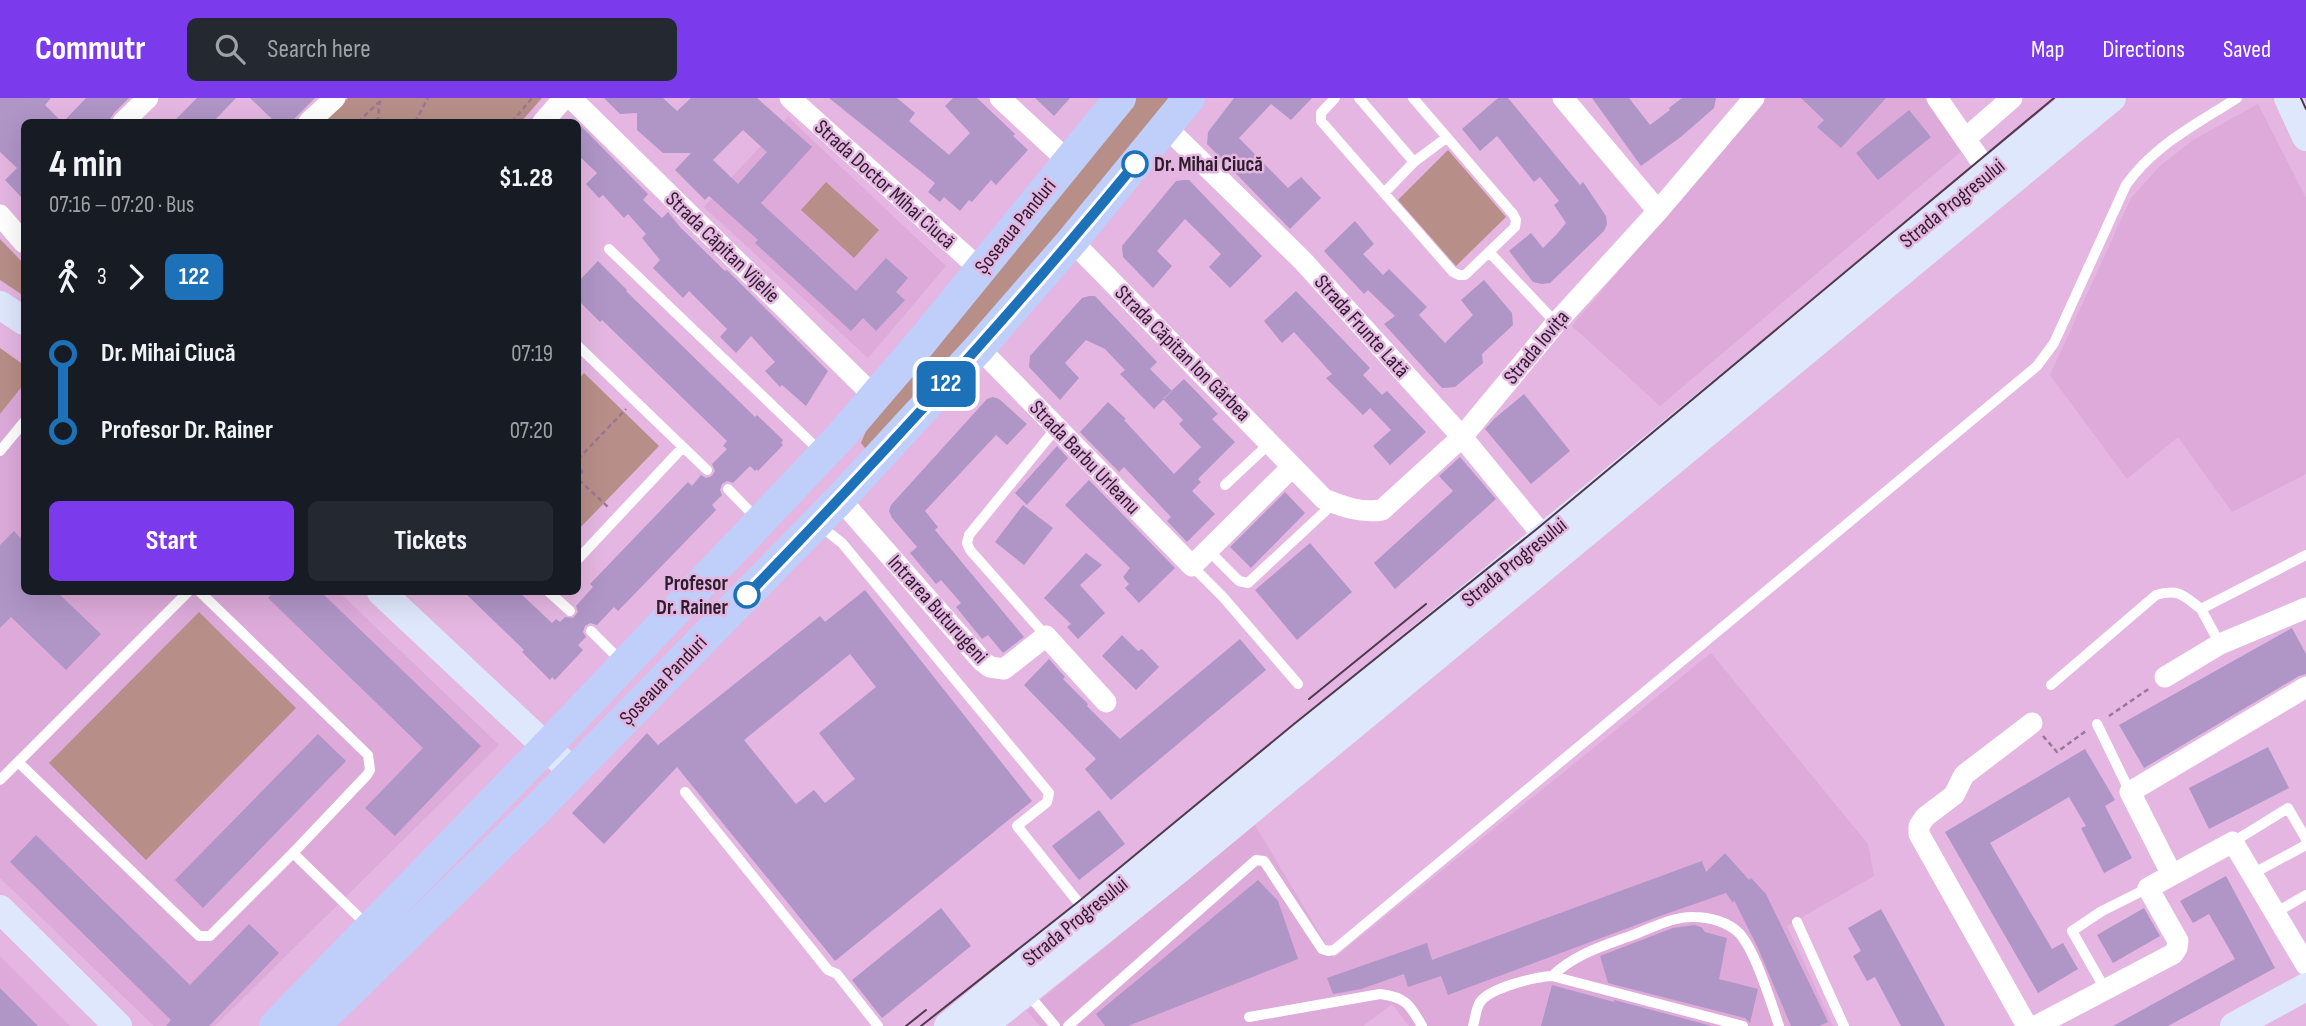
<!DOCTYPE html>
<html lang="en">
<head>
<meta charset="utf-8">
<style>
	body { margin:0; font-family:"Sofia Sans Condensed",sans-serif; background:#242831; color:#f1f3f6; height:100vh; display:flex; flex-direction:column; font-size:26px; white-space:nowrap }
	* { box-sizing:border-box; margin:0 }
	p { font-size:23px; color:#9ea1a6 }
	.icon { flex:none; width:38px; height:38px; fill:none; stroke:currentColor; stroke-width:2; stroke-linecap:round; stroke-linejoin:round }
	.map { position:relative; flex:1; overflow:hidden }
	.side { position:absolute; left:21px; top:21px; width:560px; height:476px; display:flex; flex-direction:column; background:#171b24; border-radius:10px; box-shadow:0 7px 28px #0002 }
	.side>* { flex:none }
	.badge { padding:0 14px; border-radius:10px; font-size:24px; line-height:46px }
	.map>.badge { position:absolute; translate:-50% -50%; box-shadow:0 0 0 4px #fff }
	.legs { display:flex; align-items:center; gap:10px; height:77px; padding:0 28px; font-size:23px }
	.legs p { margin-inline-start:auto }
	.headline { display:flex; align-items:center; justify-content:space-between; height:119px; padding:0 28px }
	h1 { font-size:38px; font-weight:700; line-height:52px }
	.action { display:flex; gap:14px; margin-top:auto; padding:14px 28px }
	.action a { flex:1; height:80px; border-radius:10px; background:#7c3aed; color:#fff; font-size:28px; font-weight:700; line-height:80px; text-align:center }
	.action a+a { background:#242831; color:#f1f3f6 }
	ul { padding:0 28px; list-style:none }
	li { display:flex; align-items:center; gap:24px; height:77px; font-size:26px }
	li i { display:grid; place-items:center; width:10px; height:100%; margin:0 9px; background:currentColor }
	li i::after { content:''; width:18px; height:18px; margin:-9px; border:5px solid; border-radius:50%; background:#171b24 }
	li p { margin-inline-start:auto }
	li:first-child i { background:linear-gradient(#0000 50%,currentColor 0) }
	li:last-child i { background:linear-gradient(currentColor 50%,#0000 0) }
	header { display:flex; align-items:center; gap:42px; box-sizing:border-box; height:98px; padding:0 35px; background:#7c3aed; color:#fff }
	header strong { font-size:33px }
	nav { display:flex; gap:38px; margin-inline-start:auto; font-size:24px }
	.search { width:490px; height:63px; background:#242831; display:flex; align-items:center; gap:18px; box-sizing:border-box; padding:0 24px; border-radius:10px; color:#9ea1a6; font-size:26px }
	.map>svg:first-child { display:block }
</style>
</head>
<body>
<header>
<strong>Commutr</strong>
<div class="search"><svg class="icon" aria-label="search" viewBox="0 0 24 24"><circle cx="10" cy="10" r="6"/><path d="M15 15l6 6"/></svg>Search here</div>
<nav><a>Map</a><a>Directions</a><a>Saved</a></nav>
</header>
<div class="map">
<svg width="2306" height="928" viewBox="0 0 2306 928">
	<rect width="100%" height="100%" fill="#e4b6e1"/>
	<path fill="#ddaada" d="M1766,0H1926L1963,52L1660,308L1572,228Z
		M2258,6L2306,100V376L2232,414L2178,339L2127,381L2050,277L2131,100L2160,68L2193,42Z
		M788,19L946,168L868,260L704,109Z
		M24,286V494H339L499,647L215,928H154L0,780V316Z
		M1711,555L1868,746L1874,778L1787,828L1833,928H1409L1392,906L1363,928H1040L1027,913L1255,727L1334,860Z
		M0,858L70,928H0Z"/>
	<path fill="#b88e88" d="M348,0H542L521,24H323Z
		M1133,0H1175L1072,126L870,352L865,350L861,345L866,333Z
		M1448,52L1506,119L1456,168L1398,102Z
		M826,84L879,132L854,160L801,112Z
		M0,141L24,166V198L0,182Z
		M0,250L24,267V286L0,316Z
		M584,275L659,348L578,432V281Z
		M199,514L296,610L146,762L49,665Z"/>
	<path fill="#b095c7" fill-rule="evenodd" d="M0,0H51L45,7L62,24H24V102L5,82L17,70L0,54Z
		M86,0H129L114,15L108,24H63Z
		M197,0H236L213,24H173Z
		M250,0H315L291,24H275Z
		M604,0H663L677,13L691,0H757L812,49L761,105L856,193L886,160L908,180L896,194L905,202L876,233L863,220L851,233L755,145L758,142L709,98L705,102L675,72L691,55H663L637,32V15L620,16ZM743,32L767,54L738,86L713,62Z
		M829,0H897L915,15L909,23L949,57L970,35L945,8L953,0H977L1015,36L1013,38L1028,52L996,87L991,82L972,104L969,102L960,113L944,99L940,104L928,94L935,85Z
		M1035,0H1070L1054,18Z
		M1234,0H1312L1291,22L1271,6L1239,40L1288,90L1301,79L1321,100L1290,131L1207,46L1208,34Z
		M1498,0H1508L1580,87L1583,84L1606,118L1607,126L1604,133L1550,185L1542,186L1533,184L1509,153L1531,135L1543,150L1557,136L1566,125L1554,107L1559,103L1540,79L1534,84L1497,38L1480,53L1462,31Z
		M1592,0H1629L1650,27L1670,12L1669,10L1682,0H1716L1714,10L1682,38L1641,68Z
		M1801,0H1886L1841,50L1817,29L1824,22Z
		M1909,12L1931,39L1878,82L1856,55Z
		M578,25L648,96L643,102L662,120L668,114L680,129L725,173L727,172L828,273L806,308L782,287L780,289L765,273L775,264L751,238L736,255L720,239L727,231L689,193L683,200L653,170L660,162L642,140L646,136L628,116L624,120L603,97L599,100L586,86L597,75L578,57Z
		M1184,82H1189L1262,158L1230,190L1209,169L1221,156L1185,121L1157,153L1172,168L1153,190L1123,159L1122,148L1176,83Z
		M1355,123L1374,146L1363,156L1383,177L1389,171L1427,209L1419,217L1445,245L1473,217L1461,202L1484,182L1512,215L1513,227L1482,256L1483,265L1455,289L1442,290L1384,226L1395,218L1368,192L1364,196L1324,153Z
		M598,163L627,192L626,193L755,319L757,317L783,342L781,345L783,347L758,373L757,371L755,373L750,368L733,385L727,383L722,386L720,392L722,397L712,407L716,412L618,513L614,509L597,527L590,525L585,528L583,534L586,539L578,547L583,552L555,582L552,579L550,582L522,554L524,552L464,494H519L552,525L556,521L560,524L565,519L573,520L578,514L576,508L593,489L590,486L688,384L692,388L701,377L706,380L712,378L715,373L712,366L727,351L723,348L727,343L602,222L600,224L578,202V184Z
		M1296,193L1370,270L1363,277L1382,297L1387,293L1426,334L1390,367L1373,348L1391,332L1370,310L1363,317L1326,280L1332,276L1294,234L1282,245L1264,223Z
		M1089,198H1095L1157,264L1150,271L1172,293L1154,311L1120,276L1125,272L1105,251L1086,242L1065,265L1079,280L1060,302L1029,269L1030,258L1082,200Z
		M1184,281L1218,316L1212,321L1235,344L1198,381L1201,384L1192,393L1215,416L1187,444L1167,423L1171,419L1124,369L1119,374L1080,334L1108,304L1126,321L1124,322L1174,376L1201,349L1179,326L1183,322L1163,301Z
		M1524,296L1570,353L1531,386L1485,331L1494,321Z
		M993,299L999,301L1027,326L1007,347L996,337L925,413L938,429L935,432L1024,539L1003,555L988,537L982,541L956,509L961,505L941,482L936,486L910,455L917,449L892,420L889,413L891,407L987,301Z
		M1057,348L1068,360L1027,407L1015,395Z
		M1460,359L1496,401L1395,491L1374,465L1453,393L1439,378Z
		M1089,382L1175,470L1139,505L1125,490L1129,486L1123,479L1130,470L1065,407Z
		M1285,394L1305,415L1251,470L1230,449Z
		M1023,407L1053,430L1024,467L995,444Z
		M14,433L24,444V494H57L101,536L66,572L11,519L0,530V447Z
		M1310,445L1352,494L1297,542L1255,492Z
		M1086,455L1102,467L1080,487L1105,515L1078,541L1067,529L1071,526L1044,500Z
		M865,492L1032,703L835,863L677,669L604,746L572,715L647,635L658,647L820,518L825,524ZM850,556L876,589L819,635L855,681L825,705L814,692L796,706L744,642Z
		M274,494H321L481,648L395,738L365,710L423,650L268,500Z
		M2292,530L2306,556V576L2299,578L2144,670L2119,627Z
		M1122,537L1138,553L1142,551L1159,569L1136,592L1102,558Z
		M1240,541L1266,572L1111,702L1085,671L1096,661L1024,587L1049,561L1065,579L1063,581L1088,606L1087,608L1120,641Z
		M318,636L346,663L203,810L175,782Z
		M2268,649L2289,690L2209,731L2189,690Z
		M2085,651L2115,702L2105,708L2132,760L2104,775L2081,730L2086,728L2069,699L1990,745L2052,851L2063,845L2078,871L2038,895L1945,734Z
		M1099,712L1125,746L1079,782L1052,748Z
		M36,737L190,887L249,826L279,855L209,928H166L171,922L10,764Z
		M1725,755L1749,782L1751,780L1766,796L1828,924L1819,928H1791L1758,850L1734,802L1733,805L1726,795L1660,818L1448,897L1441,878L1408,889L1404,876L1361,891L1333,896L1327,880L1427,845L1432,862L1702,763L1706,774Z
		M2226,778L2275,870L2168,928H2113L2235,861L2209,816L2193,825L2180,803Z
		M1258,782L1278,803L1298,861L1128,928H1105L1096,916Z
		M941,810L971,848L882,920L852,882Z
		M2144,810L2160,838L2113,865L2097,837Z
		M1881,811L1945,928H1901L1875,879L1867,883L1853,858L1861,853L1848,830Z
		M1694,827L1701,829L1705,834L1727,840L1719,881L1758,891L1750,925L1745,920L1608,885L1600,858L1673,830Z
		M1552,887L1614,904V902L1712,928H1541Z
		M0,890L38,928H0Z"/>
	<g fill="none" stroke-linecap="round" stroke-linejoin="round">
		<path stroke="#997797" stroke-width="2.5" stroke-dasharray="5 3.5" stroke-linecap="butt" d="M358,24L379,4
			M377,24C380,16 377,7 382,0
			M415,24L428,0
			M512,24L532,0
			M578,361L626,311
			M578,363L582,374L579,382
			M579,382L608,409
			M2109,618L2150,590
			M2043,638L2057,654L2086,633"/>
		<path stroke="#fff" stroke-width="10" d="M1335,0L1321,15V23L1453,174L1459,177H1465L1515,129L1516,122L1513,116L1413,0
			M1359,0L1414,64
			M1384,95L1414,64L1446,40
			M609,151L822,355
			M1490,155L1556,225
			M578,248L707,372
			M0,353L24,324
			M1225,387L1270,345
			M728,391L758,422
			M819,427L842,445L1049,695L1047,704L1017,728L1086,814
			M1208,452L1239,483L1248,485L1334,405
			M578,461L683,349
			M1192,468L1223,499L1298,586
			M188,494L18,664L199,838H210L293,755
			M200,494L368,657L370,672L367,677L293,755L369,829
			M549,494L570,513
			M2201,511L2220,546
			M591,533L621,563
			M1046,538L970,452L967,445L969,437L1057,329
			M2051,587L2156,497C2179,490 2184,498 2201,511L2306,457
			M2097,626L2130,694
			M0,682L18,664
			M685,694L828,872L837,876L878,928
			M2233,744L2288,710L2306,741
			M2252,776L2306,747
			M2275,815L2306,797
			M1797,824L1844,928
			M1552,878C1575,856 1603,848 1633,837C1652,830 1674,818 1694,819C1709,819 1728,824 1739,835C1755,852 1771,904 1779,928
			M2105,891L2072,833L2102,813L2148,790
			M1028,896L1055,928
			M1249,919L1380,896C1406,899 1410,907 1422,928
			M1068,928L1256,762L1264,763L1322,851L1328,853L1334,852L2037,268L2054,245L2126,87C2154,47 2197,26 2237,0
			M1473,928C1475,921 1476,912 1479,906C1487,890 1535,879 1552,878L1743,928"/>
		<path stroke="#fff" stroke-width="21" d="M571,0L875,299
			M790,0L980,171
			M1000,0L1068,63
			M1563,0L1658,113
			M1937,0L1989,75
			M123,24L148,0
			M309,24L335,0
			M543,24L564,0
			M1166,29L1303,163L1462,339L1544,439
			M1965,41L2012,0
			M0,117L24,145
			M1072,143L1324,401C1344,409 1360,415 1382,412L1462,339L1556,225L1658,113L1754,0
			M979,250L1192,468L1292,369
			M840,401L982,563L990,569L1004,571L1046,538L1106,604
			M2165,579L2220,546L2306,510
			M2172,777L2130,694L2306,589
			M2027,928L1919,736V728L1925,719L1954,697L1964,677L2032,625
			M2036,928L2173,856L2177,850L2178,843L2148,790L2233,744L2306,867"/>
		<path stroke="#dfe7fc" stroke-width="28" d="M2288,0L2306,39
			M0,207L24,223
			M381,494L573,674
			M0,811L118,928
			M948,928L2079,0
			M983,928L1178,772L2112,0
			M2234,928L2306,889"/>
		<path stroke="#bfcffa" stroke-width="32" d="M275,928L547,648L840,339L923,242L1120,0
			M314,928L534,714L840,401L979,250L1072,143L1189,0"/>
		<path stroke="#4f394e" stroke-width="2" d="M2301,0L2306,11
			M1309,601L1426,506
			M906,928L926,912
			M921,928L1078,804L1294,626L1538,430L2054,0"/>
	</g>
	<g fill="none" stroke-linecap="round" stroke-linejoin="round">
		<defs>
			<path id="line-1" d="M747,497C882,358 1012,216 1135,66"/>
		</defs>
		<use href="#line-1" stroke="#fff" stroke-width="16"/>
		<use href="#line-1" stroke="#1d71b8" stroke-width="10"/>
	</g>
	<g fill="#fff" stroke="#1d71b8" stroke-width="3.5">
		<circle cx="1135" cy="66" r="12"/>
		<circle cx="747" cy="497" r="12"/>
	</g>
	<g text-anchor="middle" stroke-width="5" stroke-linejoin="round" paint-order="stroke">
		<g font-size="21" font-weight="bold" fill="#2d1c2c" stroke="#e4b6e1" text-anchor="start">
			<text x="1154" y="73">Dr. Mihai Ciucă</text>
			<text x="728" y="492" text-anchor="end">Profesor<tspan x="728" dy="24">Dr. Rainer</tspan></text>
		</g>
		<g font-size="21" fill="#2d1c2c" stroke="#e4b6e1">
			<text transform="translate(885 86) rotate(42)" y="7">Strada Doctor Mihai Ciucă</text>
			<text transform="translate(1952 105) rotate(-39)" y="7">Strada Progresului</text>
			<text transform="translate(1015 128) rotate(-51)" y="7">Șoseaua Panduri</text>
			<text transform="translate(723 149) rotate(44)" y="7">Strada Căpitan Vijelie</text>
			<text transform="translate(1362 228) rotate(48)" y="7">Strada Frunte Lată</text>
			<text transform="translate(1536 249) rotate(-50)" y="7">Strada Iovița</text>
			<text transform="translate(1183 255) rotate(45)" y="7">Strada Căpitan Ion Gârbea</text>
			<text transform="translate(1085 359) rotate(46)" y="7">Strada Barbu Urleanu</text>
			<text transform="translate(1514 464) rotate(-39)" y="7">Strada Progresului</text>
			<text transform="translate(938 511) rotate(48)" y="7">Intrarea Buturugeni</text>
			<text transform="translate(663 582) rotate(-46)" y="7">Șoseaua Panduri</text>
			<text transform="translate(1075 823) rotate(-39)" y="7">Strada Progresului</text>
		</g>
	</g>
</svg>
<b class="badge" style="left:946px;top:286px;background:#1d71b8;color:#fff">122</b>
<section class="side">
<div class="headline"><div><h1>4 min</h1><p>07:16 – 07:20 · Bus</p></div><b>$1.28</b></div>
<div class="legs"><svg class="icon" aria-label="walk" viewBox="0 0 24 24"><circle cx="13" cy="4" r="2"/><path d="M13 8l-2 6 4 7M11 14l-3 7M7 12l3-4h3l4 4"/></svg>3<svg class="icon" aria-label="forward" viewBox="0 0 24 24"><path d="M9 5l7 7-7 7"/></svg><b class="badge" style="background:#1d71b8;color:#fff">122</b></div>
<ul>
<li><i style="color:#1d71b8"></i><b>Dr. Mihai Ciucă</b><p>07:19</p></li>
<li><i style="color:#1d71b8"></i><b>Profesor Dr. Rainer</b><p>07:20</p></li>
</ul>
<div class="action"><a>Start</a><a>Tickets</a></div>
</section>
</div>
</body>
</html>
